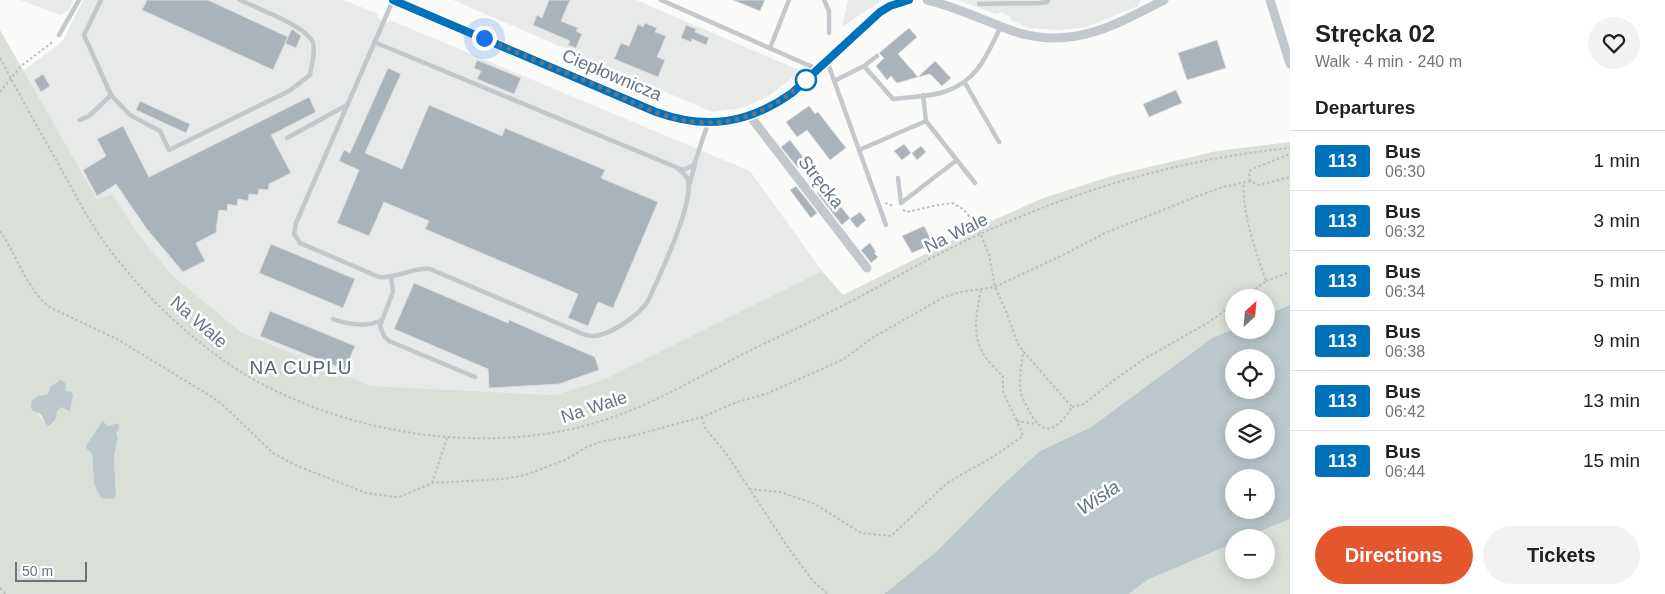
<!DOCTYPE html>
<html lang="en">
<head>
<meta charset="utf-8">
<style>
	body { margin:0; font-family:Helvetica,sans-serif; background:#f2f2f2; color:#202124; height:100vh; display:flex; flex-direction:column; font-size:19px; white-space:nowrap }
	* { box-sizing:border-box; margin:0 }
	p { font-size:16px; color:#757577 }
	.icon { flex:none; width:28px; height:28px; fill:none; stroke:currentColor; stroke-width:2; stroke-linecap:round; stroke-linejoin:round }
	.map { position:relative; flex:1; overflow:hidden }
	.sheet { display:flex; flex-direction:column; background:#fff; width:375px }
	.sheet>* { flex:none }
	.badge { padding:0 10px; border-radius:4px; font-size:18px; line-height:32px }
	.needle { width:32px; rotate:26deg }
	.controls { position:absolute; left:1225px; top:289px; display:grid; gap:10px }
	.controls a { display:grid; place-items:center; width:50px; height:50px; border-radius:50%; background:#fff; box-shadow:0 2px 12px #0003; font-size:25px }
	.scale { position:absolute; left:15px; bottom:12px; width:72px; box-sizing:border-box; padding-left:5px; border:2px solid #657683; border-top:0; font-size:14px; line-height:18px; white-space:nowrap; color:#657683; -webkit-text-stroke:4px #fff; paint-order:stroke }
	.you { position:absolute; width:25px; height:25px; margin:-12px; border:4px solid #fff; border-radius:50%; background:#1a73e8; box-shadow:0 0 0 8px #1a73e833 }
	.map>.badge { position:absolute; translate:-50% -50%; box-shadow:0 0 0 2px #fff }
	h2 { padding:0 25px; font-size:19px; line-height:45px }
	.round { display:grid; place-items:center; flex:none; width:52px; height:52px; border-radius:26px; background:#f2f2f2 }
	.head { display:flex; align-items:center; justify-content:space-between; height:85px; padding:0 25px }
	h1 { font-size:24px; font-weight:600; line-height:38px }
	.primary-button { display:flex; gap:10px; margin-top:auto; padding:10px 25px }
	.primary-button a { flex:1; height:58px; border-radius:30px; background:#e4572e; color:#fff; font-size:20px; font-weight:600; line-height:58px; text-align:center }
	.primary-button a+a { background:#f2f2f2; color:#202124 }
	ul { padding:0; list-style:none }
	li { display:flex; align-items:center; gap:15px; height:60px; padding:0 25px; border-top:1px solid #e0e0e0 }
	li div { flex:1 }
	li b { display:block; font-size:19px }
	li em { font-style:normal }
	li .badge { min-width:55px; font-weight:700; text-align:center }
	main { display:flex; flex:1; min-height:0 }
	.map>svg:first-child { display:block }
</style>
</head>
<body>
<main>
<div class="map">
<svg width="1290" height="594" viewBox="0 0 1290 594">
	<rect width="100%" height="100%" fill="#fafaf8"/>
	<path fill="#e8e9e9" d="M20,0H73L70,9L60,15Z
		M83,0H344L378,14L377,18L383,21L388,23L390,20L750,171L822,271L605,379L555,395L371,386L241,332L172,275L139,235L112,194L97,199L23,71L63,41Z
		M453,0H636L801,71L770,95L754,103L741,108L712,112Z
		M848,0H882L842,27Z
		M958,0H1141L1138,6L1086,27L1060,30L1028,28L1011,20V17L1000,12L996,14Z"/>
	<path fill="#dadfd7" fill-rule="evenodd" d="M0,30L97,199L112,194L139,235L172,275L241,332L371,386L555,395L605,379L822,271L843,295L987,223L1043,198L1115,175L1217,151L1290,142V305L1266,315V298H1234V329L1212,338L1091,427L1040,451L1001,486L937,551L884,594H0ZM48,394L73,396L70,410L62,406L43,420L38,413V396ZM102,422L108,426L118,423L116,433L118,437L114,456L116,495L101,497L94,484L92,453L95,434Z
		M1290,519V594H1129L1147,580L1234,543V570H1266V538L1247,537Z"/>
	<path fill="#bbc7cb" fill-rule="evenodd" d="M1290,305V519L1247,537L1234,538V543L1147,580L1129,594H884L937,551L1001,486L1040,451L1091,427L1212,338L1234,329V330H1266V315ZM1234,358H1266V390H1234ZM1234,418H1266V450H1234ZM1234,478H1266V510H1234Z
		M61,380L66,384L65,391L72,392L73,396L70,411L61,407L57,411C57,418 54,422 48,426C45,423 43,418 41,415C35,408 29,416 32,400L38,396L48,394L51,386Z
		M102,421L108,426L118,423L119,428L116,433L118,437L114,456L116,495L113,499L101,498L94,484L92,453L86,448C89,438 98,431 102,421Z"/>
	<path fill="#aab3b9" stroke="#dcdcda" d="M147,0H208L288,37L273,70L142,10Z
		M549,0H570L561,21L578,28L576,31L582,34L576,48L568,45L570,41L533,25L537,15L542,18Z
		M733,0H765L760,11Z
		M645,23L657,28L655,32L666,36L657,57L665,60L658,77L614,59L621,43L629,46L638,24L643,27Z
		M686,25L696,29L695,32L709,38L706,45L692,39L691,42L681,38Z
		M909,28L917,37L898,54L918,77L897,83L891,76L887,80L876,66L884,58L879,53Z
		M292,29L301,36L296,48L285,43Z
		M1217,40L1226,68L1187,80L1178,53Z
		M477,60L521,78L514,94L477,79L481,71L474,68Z
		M935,61L951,78L942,86L930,74L918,77Z
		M388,68L401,74L365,153L402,169L429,105L502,136L505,128L605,170L601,178L658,202L613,308L598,302L588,326L568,318L578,294L425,229L429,221L384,202L369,236L337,223L359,170L339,161L344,150L350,153Z
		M43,74L50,86L41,92L34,80Z
		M1176,90L1182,103L1149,117L1143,104Z
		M309,97L316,112L271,135L291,173L269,184L268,190L259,189L258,195L249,194L248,201L238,199L237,206L228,204L227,211L219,210L216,230L217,232L196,243L205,261L183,272L146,228L116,184L97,196L83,170L106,156L97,139L123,126L149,177Z
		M140,101L190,124L186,133L136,110Z
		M809,106L815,114L818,112L846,148L830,160L807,130L797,137L786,122Z
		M790,140L806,161L798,168L781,147Z
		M904,144L911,153L902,160L894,151Z
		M921,146L926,152L917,160L912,153Z
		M796,186L817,213L811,218L790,190Z
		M821,190L838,209L841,207L850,218L842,225L817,193Z
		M860,212L866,220L857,228L850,219Z
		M924,226L933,244L912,253L902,236Z
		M870,243L876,252L874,253L878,257L871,263L861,250Z
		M271,244L355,279L343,308L259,273Z
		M414,283L508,323L509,320L595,357L599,370L559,384L489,388L488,369L394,329Z
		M270,311L355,346L345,370L260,336Z"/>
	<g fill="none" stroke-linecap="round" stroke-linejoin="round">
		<path stroke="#bbbfc2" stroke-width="2" stroke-dasharray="2.5 2.5" stroke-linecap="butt" d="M0,58C19,94 39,130 59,165C75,194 90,224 110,250C148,300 197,346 251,378C352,435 487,456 598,422C654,405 705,373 757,347C785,334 812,321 840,307C874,290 907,270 941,253C1049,198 1169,160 1290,148
			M0,92L21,66L54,41
			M1250,181L1249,172L1252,169L1290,154
			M885,203L894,206
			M903,210L907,212L938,205L952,203L963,209L976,224L981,235L989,255L995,287L1006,311L1017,342L1023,351L1072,407C1058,429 1044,440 1029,411C1026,405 1023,399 1021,393C1018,381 1022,364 1023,351
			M0,231C17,255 27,291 51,308L117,339L212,397L223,405L273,453L295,465L366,493L395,497L402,496L432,483L503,479L525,475L565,460L587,447L600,442L632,436L702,417L737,402L766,394L844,359L872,338L944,297L961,292L995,287L1067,253L1105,233L1198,196L1223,187L1250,181L1259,185L1290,177
			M1266,281L1290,272
			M981,290C973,329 971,348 1003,376V392L1017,421
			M1243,298L1266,281C1257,254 1241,211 1244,183
			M1072,407L1084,404L1110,383L1144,359L1209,322L1234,304
			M702,417L705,428L728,456L789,549L813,581L828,594
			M432,483L447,438
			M749,489L780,492L815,504L861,533L891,536L947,483L996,455L1023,436L1017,421L1036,424
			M0,588L6,594"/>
		<path stroke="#c3c8cc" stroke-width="4.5" d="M101,0L84,35L111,95L130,115L160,131L169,150L289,91L310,75C311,66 316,52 313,43C307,26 256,8 240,0
			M393,0L296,223L294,234L300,243L379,277C397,279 412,267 430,269L569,328C576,331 584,336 592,336C610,336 639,315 648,301C659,277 694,204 688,180C686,175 683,172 678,169
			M661,0L817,69
			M824,0L829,11V33
			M979,4L1039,3L1047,2L1048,0
			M59,35L79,0
			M374,42L683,170L694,165L708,123
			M770,48L789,0
			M827,61L886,225
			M864,66L877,56
			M834,81L864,66L893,99C909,97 929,97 944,92C977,82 987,55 1001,26
			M965,83L999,142
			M80,120L89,116L111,95
			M926,121L975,183
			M287,138L347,105
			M859,150L926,121L923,95
			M898,178L901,203L957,160
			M690,183L695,164
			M391,277L393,292L380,326L384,336L389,341L475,377
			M333,319C346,324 369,328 381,320"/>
		<path stroke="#c3c8cc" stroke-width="9" d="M393,0L656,112C706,130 748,124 792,93L880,11L890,6L908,0
			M927,0C958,7 986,22 1016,32C1073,50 1115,25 1164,0
			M1270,0L1290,64
			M750,116L867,268"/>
	</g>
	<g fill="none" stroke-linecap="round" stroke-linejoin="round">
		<defs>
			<path id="line" d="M393,0L656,112C706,130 748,124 792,93L880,12L890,6L909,0"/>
		</defs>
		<use href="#line" stroke="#fff" stroke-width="11"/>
		<use href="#line" stroke="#0072bc" stroke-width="8"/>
		<path stroke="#657683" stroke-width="5" stroke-dasharray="0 9" d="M484,38C522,55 561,71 600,87C624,98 648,111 674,118C723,132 770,114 806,80"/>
	</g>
	<circle fill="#fff" stroke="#0072bc" stroke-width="2.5" cx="806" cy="80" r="10"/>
	<g text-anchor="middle" stroke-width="5" stroke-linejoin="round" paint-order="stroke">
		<g font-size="18" fill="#657683" stroke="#fff">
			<text transform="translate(612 75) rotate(23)" y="6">Ciepłownicza</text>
			<text transform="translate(821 182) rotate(52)" y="6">Stręcka</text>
			<text transform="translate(956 233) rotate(-26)" y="6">Na Wale</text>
			<text transform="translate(199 322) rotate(41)" y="6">Na Wale</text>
			<text transform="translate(594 407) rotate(-18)" y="6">Na Wale</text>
		</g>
		<g font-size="19" letter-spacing="1" fill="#57646e" stroke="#fff">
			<text x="301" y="374">NA CUPLU</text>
		</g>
		<g font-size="19" font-style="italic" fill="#60757c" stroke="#fff">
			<text transform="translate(1098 497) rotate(-33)" y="7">Wisła</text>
		</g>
	</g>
</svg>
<div class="controls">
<a><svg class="needle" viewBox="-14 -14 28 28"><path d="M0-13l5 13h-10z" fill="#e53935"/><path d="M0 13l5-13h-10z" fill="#757577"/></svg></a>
<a><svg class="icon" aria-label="locate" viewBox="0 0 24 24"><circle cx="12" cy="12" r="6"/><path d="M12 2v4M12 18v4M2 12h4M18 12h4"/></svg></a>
<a><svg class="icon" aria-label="layers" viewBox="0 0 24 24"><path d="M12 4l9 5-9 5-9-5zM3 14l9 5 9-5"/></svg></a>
<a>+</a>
<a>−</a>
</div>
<div class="scale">50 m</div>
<div class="you" style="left:484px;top:38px"></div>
</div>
<section class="sheet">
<div class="head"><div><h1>Stręcka 02</h1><p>Walk · 4 min · 240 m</p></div><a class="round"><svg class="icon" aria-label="heart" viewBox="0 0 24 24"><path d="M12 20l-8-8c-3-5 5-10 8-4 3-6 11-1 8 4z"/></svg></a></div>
<h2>Departures</h2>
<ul>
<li><span class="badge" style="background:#0072bc;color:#fff">113</span><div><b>Bus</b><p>06:30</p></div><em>1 min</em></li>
<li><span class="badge" style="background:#0072bc;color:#fff">113</span><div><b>Bus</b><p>06:32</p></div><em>3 min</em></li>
<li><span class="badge" style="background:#0072bc;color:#fff">113</span><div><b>Bus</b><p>06:34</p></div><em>5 min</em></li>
<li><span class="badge" style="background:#0072bc;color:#fff">113</span><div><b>Bus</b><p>06:38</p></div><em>9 min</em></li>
<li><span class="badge" style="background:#0072bc;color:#fff">113</span><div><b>Bus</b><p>06:42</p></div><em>13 min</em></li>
<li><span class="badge" style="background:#0072bc;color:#fff">113</span><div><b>Bus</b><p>06:44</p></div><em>15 min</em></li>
</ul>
<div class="primary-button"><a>Directions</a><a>Tickets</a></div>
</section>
</main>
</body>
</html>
